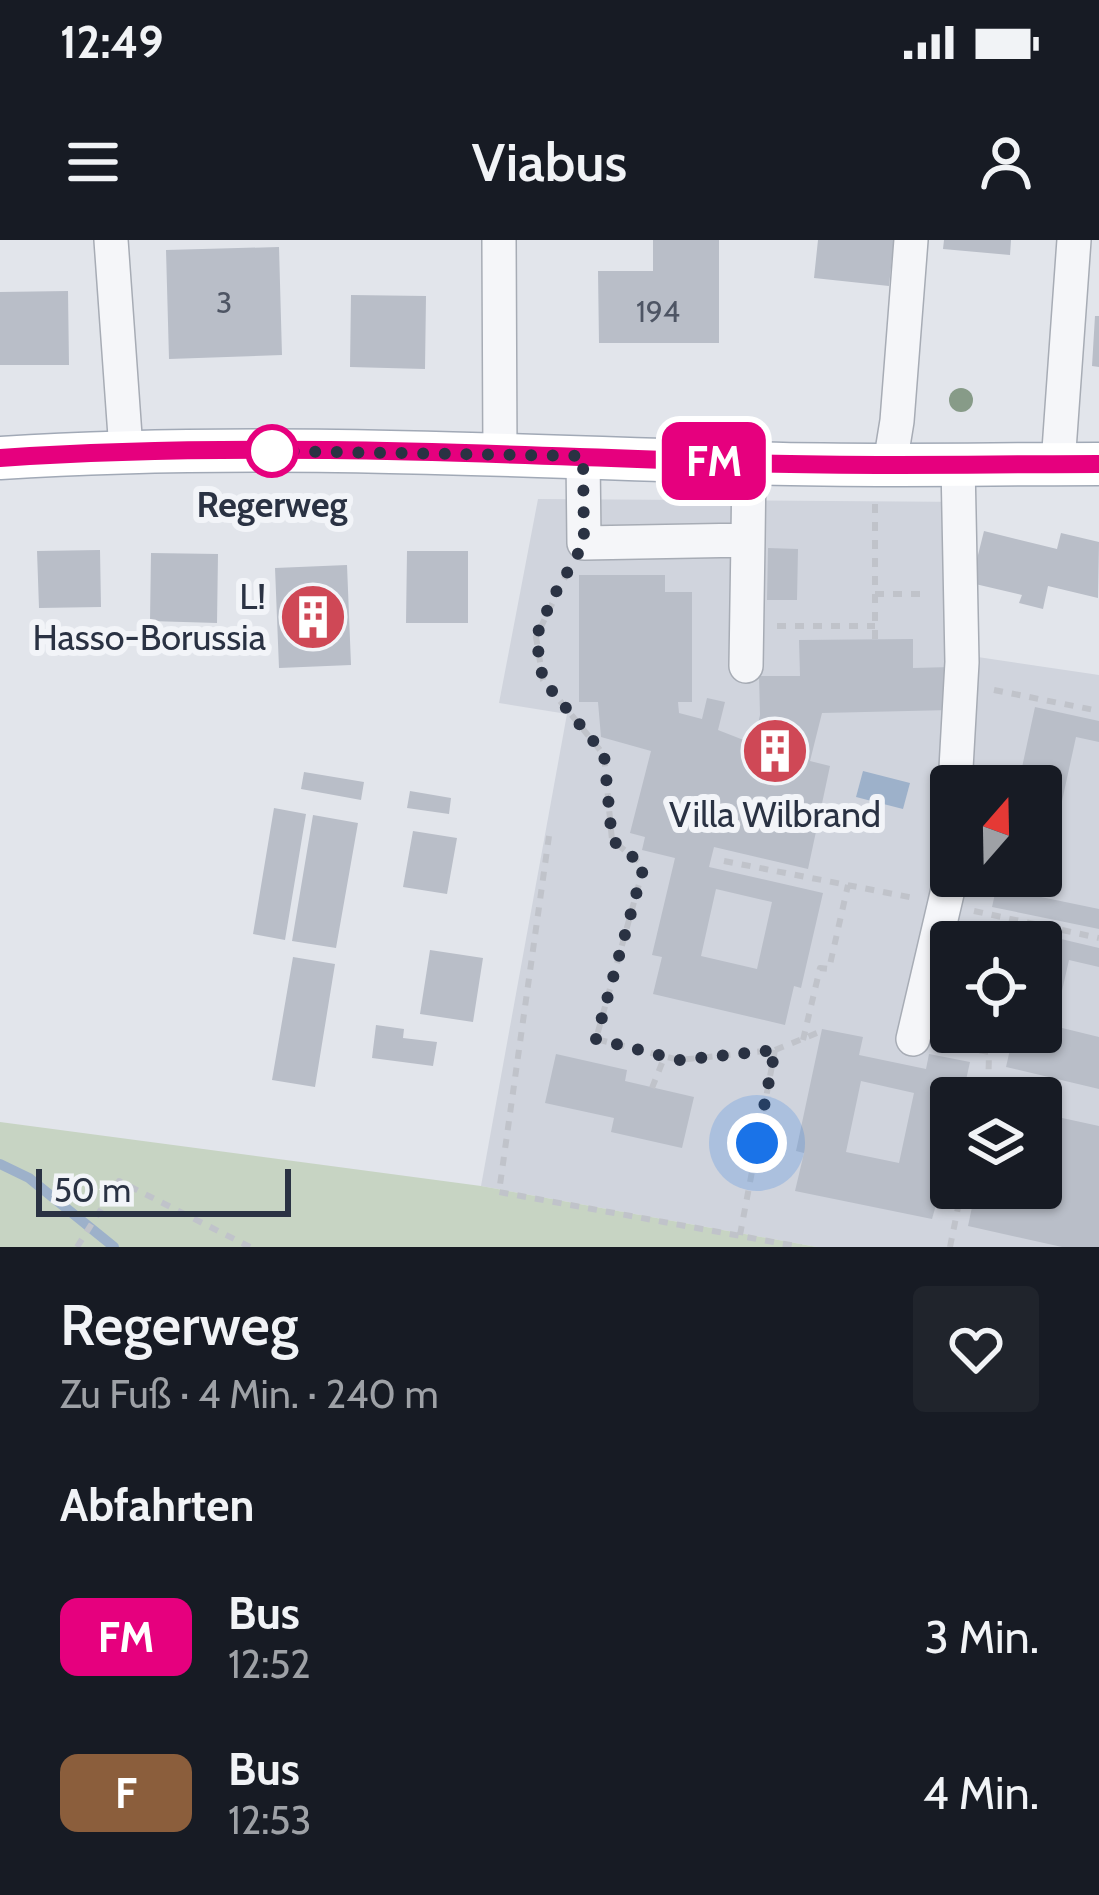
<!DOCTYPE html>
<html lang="de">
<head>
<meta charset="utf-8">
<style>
	body { margin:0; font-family:Cabin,sans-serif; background:#20242c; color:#f1f3f6; height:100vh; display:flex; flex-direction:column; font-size:45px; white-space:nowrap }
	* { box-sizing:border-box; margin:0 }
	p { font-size:39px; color:#9ea1a6 }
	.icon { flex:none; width:66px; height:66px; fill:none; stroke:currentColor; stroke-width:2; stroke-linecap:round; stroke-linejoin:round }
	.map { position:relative; height:1007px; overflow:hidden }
	.drawer { display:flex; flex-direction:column; background:#171b24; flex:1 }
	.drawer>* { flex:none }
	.badge { padding:0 24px; border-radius:18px; font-size:42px; line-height:78px }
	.needle { width:78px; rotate:20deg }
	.fabs { position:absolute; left:930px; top:525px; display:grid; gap:24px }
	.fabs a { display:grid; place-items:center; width:132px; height:132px; border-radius:12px; background:#171b24; box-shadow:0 3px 9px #0004; font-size:60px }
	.scale { position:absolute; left:36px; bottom:30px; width:255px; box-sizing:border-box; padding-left:12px; border:6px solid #2a3243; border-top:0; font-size:33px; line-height:42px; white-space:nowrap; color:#2a3243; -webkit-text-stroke:9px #f2f4f8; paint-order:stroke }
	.you { position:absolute; width:60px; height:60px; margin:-30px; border:9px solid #fff; border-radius:50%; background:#1a73e8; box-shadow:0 0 0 18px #1a73e833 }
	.map>.badge { position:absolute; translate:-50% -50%; box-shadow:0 0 0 6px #fff }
	h2 { padding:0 60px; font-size:45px; line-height:108px }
	.round { display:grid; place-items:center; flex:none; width:126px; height:126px; border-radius:12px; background:#20242c }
	.headline { display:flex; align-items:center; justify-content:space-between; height:204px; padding:0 60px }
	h1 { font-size:57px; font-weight:600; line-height:90px }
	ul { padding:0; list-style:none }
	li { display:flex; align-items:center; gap:36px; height:156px; padding:0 60px }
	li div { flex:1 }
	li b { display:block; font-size:45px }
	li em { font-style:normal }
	li .badge { min-width:132px; font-weight:700; text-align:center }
	.status { display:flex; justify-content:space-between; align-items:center; height:84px; padding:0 60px; background:#171b24; direction:ltr }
	.status svg { height:33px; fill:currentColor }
	header { display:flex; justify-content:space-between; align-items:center; height:156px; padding:0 60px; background:#171b24; font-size:54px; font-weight:600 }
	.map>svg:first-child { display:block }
</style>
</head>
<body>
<div class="status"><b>12:49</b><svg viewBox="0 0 49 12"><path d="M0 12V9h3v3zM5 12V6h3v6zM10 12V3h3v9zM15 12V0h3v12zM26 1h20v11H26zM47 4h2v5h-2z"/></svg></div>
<header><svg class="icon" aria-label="menu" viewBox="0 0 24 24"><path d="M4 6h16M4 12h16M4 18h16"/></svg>Viabus<svg class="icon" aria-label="person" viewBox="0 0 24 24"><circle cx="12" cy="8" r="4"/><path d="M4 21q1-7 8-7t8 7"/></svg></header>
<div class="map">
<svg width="1099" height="1007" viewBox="0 0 1099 1007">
	<rect width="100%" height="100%" fill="#e2e5eb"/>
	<path fill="#d0d4dd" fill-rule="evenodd" d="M538,259L970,262L971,416L1099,435V1007H817L481,946L567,474L499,463ZM951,546H1041V636H951ZM951,702H1041V792H951ZM951,858H1041V948H951Z"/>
	<path fill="#c7d4c3" d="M0,882L481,946L817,1007H0Z"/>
	<path fill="#9db1ca" d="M863,531L910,543L903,569L856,557Z"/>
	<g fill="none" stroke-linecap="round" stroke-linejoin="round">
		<path stroke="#9db1ca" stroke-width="10" d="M0,924L29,938L114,1007"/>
	</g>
	<path fill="#b9bec8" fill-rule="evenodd" d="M653,0H719V103H599L598,31H653Z
		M818,0H894L889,46L814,38Z
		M944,0H1011L1010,15L943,9Z
		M279,7L282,115L169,119L166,10Z
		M68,51L69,125H0V52Z
		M351,55L426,56L425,129L350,127Z
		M1095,76H1099V127L1092,126Z
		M984,291L1057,309L1061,293L1099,302L1098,358L1048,346L1043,369L1019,363L1022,355L971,343Z
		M768,308L798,309L797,360H767Z
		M100,310L101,367L39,368L37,311Z
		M407,311H468V383H406Z
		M151,313L218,314L217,383L150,381Z
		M347,325L351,425L279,428L275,328Z
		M579,335H665V352H692V462H678L679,473L702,479L707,458L725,462L718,490L741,499L754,501L760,475L759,436H800L799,400L913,399V428L951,427V470L822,473L810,521L830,526L808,629L714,607L709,627L823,653L801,748L794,746L785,785L653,754L662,717L652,715L675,618L642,610L645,597L630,593L651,511L601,497L598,462H579ZM716,649L772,662L757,729L701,716Z
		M1035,467L1099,481V502L1076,497L1041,657L1099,669V689L992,667L999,636H1041V546H1018Z
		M304,532L364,542L361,560L301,549Z
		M410,551L451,558L449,574L407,568Z
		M274,568L306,574L285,700L253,694Z
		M313,575L358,583L336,708L292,701Z
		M413,591L457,598L447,654L403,647Z
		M1027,691L1099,708V727L1069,720L1054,786L1099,797V849L1006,827L1014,792H1041V702H1025Z
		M430,710L483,718L473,782L420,774Z
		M293,717L335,724L315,847L272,840Z
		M376,785L404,789L403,798L437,802L433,826L372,818Z
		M822,789L863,797L859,815L926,829L929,814L970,822L962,858H951V912L932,979L795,951L804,913L796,911ZM861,841L914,853L899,923L846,912Z
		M556,814L627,830L625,841L694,857L682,908L611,892L614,878L545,863Z
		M1053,876L1099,886V1007H1062L968,986L976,948H1041Z"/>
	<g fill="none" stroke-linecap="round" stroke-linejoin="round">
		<defs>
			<path id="minor" d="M111,0L126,210
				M499,0L500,214
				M583,216L584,303L748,300L749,223
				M890,224L897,181L911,0
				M1058,224L1074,0
				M746,426L748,300
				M955,546L962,422L958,224
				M913,799L949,645L951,606"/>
			<path id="major" d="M0,218C248,202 497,215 745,223C863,227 981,224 1099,224"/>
		</defs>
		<use href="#minor" stroke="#a7acb5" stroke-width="36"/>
		<use href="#major" stroke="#a1a9b6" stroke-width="45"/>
		<path stroke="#c0c3ca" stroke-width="6" stroke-dasharray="9 9" stroke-linecap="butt" d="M875,264V399
			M568,331L536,397L543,440L604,515L612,600L644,626L596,799L679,820L775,810L822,791
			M875,354H927
			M777,386H875
			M994,450L1099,471
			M549,596L499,952L801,1007
			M724,621L914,658
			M974,671L1099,698
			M803,800L820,728L829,729L848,645
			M944,804L989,812L988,858
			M652,848L664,818
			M740,995L775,810
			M77,1007L119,941L250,1007
			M950,1007L962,948"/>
		<use href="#minor" stroke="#f5f6f9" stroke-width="33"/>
		<use href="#major" stroke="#fff" stroke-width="42"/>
	</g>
	<circle fill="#879b88" cx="961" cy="160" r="12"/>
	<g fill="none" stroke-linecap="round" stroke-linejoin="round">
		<defs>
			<path id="line" d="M0,218C248,201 497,214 745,223C862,227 981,224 1099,224"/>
		</defs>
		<use href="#line" stroke="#fff" stroke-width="27"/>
		<use href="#line" stroke="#e6007e" stroke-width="18"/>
		<path stroke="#2a3243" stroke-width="12" stroke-dasharray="0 21.6" d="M272,211L583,216L584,303L552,359L536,397L543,440L604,514L612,600L644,626L596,799L679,820L775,810L757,903"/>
	</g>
	<defs>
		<symbol id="building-disc" viewBox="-11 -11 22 22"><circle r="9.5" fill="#cf4856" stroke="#f2f4f8"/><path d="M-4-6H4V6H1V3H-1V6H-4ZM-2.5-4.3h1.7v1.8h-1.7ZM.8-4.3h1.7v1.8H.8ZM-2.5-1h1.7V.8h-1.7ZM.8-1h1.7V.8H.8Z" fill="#fff"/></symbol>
	</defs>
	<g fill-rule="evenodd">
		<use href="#building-disc" x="275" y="339" width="76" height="76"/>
		<use href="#building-disc" x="737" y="473" width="76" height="76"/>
	</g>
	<circle fill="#fff" stroke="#e6007e" stroke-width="6" cx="272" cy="211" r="24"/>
	<g text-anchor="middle" stroke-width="12" stroke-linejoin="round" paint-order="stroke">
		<g font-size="30" fill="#4e5564">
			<text x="224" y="73">3</text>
			<text x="658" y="82">194</text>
		</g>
		<g font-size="36" font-weight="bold" fill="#2a3243" stroke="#f2f4f8">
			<text x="272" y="277">Regerweg</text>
		</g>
		<g font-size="36" fill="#2a3243" stroke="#f2f4f8" text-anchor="end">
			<text x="266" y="369">L!<tspan x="266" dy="41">Hasso-Borussia</tspan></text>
			<text x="775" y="587" text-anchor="middle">Villa Wilbrand</text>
		</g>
	</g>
</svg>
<div class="fabs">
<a><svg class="needle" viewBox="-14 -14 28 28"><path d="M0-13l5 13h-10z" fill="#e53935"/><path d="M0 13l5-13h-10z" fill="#9ea1a6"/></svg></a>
<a><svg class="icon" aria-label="locate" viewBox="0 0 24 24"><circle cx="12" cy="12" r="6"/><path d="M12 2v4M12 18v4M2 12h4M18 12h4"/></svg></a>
<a><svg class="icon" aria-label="layers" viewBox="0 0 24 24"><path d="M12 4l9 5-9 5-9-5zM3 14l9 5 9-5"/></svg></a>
</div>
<div class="scale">50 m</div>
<div class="you" style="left:757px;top:903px"></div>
<b class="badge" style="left:714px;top:221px;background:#e6007e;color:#fff">FM</b>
</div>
<section class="drawer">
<div class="headline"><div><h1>Regerweg</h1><p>Zu Fuß · 4 Min. · 240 m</p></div><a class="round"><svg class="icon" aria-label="heart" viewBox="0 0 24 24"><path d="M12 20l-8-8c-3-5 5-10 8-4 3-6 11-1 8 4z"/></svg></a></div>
<h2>Abfahrten</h2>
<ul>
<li><span class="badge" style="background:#e6007e;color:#fff">FM</span><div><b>Bus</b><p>12:52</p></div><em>3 Min.</em></li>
<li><span class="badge" style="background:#8b5e3c;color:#fff">F</span><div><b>Bus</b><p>12:53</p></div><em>4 Min.</em></li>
</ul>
</section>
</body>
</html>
